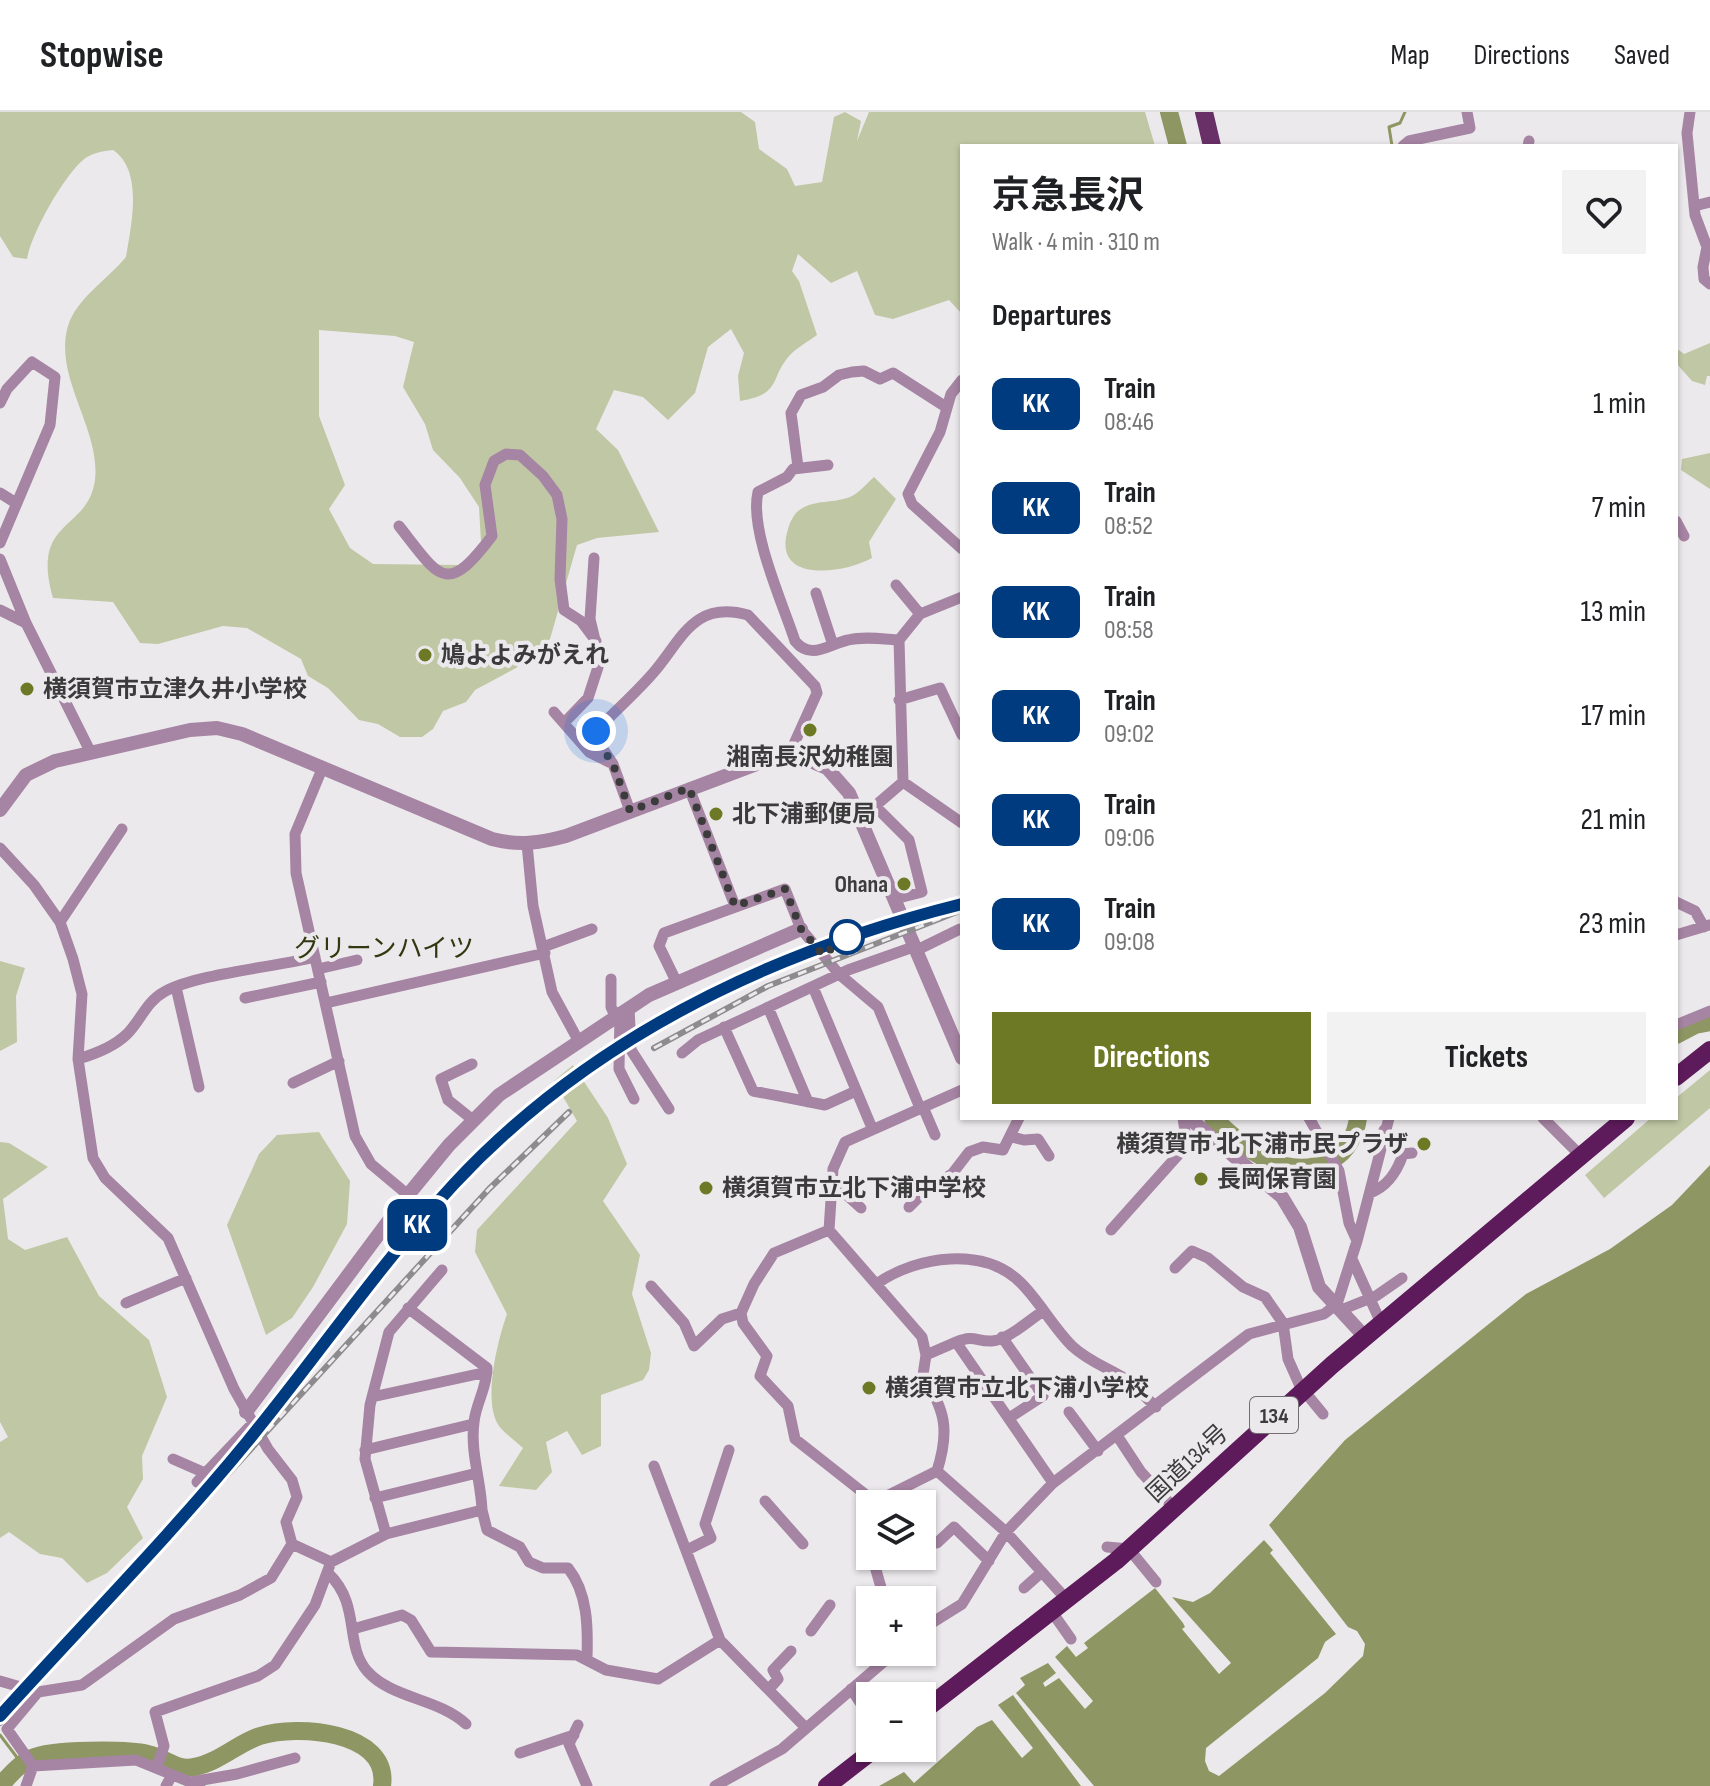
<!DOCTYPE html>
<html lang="en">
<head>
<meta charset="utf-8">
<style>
	body { margin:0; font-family:"Sofia Sans Condensed","Noto Sans JP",sans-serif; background:#f2f2f2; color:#202124; height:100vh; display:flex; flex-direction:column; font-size:30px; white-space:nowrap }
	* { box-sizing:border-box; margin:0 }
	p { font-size:26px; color:#757577 }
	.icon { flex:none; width:44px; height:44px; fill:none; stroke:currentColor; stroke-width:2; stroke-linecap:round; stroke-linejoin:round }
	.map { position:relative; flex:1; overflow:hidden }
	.details { position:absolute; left:960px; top:32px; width:718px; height:976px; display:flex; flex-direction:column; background:#fff; border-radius:0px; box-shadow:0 2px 6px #0004 }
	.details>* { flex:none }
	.badge { padding:0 16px; border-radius:12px; font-size:28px; line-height:52px }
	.controls { position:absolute; left:856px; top:1378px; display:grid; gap:16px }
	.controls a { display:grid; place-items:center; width:80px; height:80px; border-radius:0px; background:#fff; box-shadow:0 2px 6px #0004; font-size:40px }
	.you { position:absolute; width:40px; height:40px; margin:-20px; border:6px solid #fff; border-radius:50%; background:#1a73e8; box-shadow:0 0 0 12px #1a73e833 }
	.map>.badge { position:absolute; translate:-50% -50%; box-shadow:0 0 0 4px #fff }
	h2 { padding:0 32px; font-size:30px; line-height:72px }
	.round { display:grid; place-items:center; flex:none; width:84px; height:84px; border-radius:0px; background:#f2f2f2 }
	.overview { display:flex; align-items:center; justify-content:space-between; height:136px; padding:0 32px }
	h1 { font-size:38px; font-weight:700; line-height:60px }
	.cta { display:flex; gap:16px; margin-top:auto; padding:16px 32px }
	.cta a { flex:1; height:92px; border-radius:0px; background:#6e7925; color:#fff; font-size:32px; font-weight:700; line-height:92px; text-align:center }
	.cta a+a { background:#f2f2f2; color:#202124 }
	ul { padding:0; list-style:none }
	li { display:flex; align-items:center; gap:24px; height:104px; padding:0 32px }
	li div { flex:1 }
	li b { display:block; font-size:30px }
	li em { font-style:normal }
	li .badge { min-width:88px; font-weight:700; text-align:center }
	header { display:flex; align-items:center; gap:48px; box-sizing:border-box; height:112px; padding:0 40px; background:#fff; border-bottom:2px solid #e0e0e0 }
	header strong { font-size:38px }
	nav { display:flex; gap:44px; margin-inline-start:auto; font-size:28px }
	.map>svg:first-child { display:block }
</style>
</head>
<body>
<header>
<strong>Stopwise</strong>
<nav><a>Map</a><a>Directions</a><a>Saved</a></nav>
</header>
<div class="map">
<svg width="1710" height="1674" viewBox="0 0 1710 1674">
	<rect width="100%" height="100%" fill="#ece9ec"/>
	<path fill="#c0c7a4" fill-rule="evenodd" d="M0,0H741L755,10L759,37L787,57L795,74L822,70L834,5L845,0L861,9L857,29L869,0H1145L1155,34H962V202L949,188L893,207L875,203L857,159L831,171L798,142L792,159L799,169L817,223C809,229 798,235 790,243C769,266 783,282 740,289L738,264L744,241L731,217L708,235L695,281L668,308L643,285L614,278L596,317L618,338L659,420L597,426L577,433L550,527L516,556L475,578L466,590L443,599L433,617L422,625H400L378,612L359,608L328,576L308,564L301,547L247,516L223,514L158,532L140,531L113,490L53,486C30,406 88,420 95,368C101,317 53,265 68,214C76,187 108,167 126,145C131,113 144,59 113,38C103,39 91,41 83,48C63,65 31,122 27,147L13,145L0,124ZM319,218L395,224L414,230L403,275L425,312L433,338L460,366L479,395L481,430L461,453L373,452L350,436L329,397L345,373L319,304Z
		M1710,231V264H1707L1705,273L1692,269L1676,251V236L1684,242Z
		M1710,341V377L1681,358L1682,347Z
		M874,365L896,387L869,430L872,446C843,462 771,472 788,417C790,410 794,401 801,397C814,388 835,391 850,385C858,382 867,371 874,365Z
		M0,849L25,856L16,884L17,930L0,939Z
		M573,953L608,1006L627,1052L603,1089L640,1143L632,1182L651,1241L649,1258L643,1268L601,1283V1334L582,1343L567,1319L546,1330L552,1360L536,1378L499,1374L523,1336C516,1329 505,1322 499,1314C482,1290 498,1227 507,1202L475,1140L477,1118L577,1009L554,969Z
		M1710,958V996L1604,1086L1585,1063L1651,1006H1676V986Z
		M319,1020L350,1069L347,1112L313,1175L292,1206L266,1223L227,1113L259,1042L277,1023Z
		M0,1030L9,1031L48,1055L3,1087L8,1127L25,1138L67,1125L99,1184L149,1228L167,1285L142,1344L143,1367L127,1395L143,1426L107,1461L87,1471L62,1446L40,1442L9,1420L0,1426V1330L8,1325L0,1310Z"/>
	<path fill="#8e9763" d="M1710,1053V1674H1094L1016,1581L1025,1573L1020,1566L1048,1551L1056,1561L1043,1571L1045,1575L1059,1566L1085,1597L1093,1589L1055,1545L1067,1534L1076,1545L1088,1536L1084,1531L1155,1476L1183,1511L1185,1515L1182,1517L1219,1562L1231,1551L1172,1485L1193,1490L1210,1481L1264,1428L1273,1438L1270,1441L1336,1522L1325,1530L1318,1546L1206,1636L1205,1649L1209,1659L1219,1664L1325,1581L1363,1544L1365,1532L1357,1519L1348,1515L1269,1413L1345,1328L1526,1182L1610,1137L1672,1093Z
		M1013,1583L1081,1674H879L904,1660L914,1671L977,1615L992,1608L1022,1646L1033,1636L998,1593Z"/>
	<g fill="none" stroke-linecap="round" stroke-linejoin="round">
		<path stroke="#8e9763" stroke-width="3" d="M1392,34L1389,15L1400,11L1405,0
			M0,1623L22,1652"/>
		<path stroke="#8e9763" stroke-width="18" d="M1169,0L1178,34
			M1676,923L1695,913L1710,910
			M1213,1006C1246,1037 1287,1073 1333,1047C1347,1040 1356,1022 1358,1006
			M0,1674C10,1663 19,1652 32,1646C51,1637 127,1637 148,1642C164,1645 176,1659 194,1655C218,1651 238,1631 260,1624C297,1612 390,1619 382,1674"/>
		<path stroke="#a684a3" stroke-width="11" d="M1690,0L1687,21L1695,103L1707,135L1703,155L1704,167L1710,172
			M1403,34L1409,29L1470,16L1467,0
			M1528,34L1529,29
			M1694,94L1710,90
			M962,268L951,282L940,320L908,382L912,392L962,437
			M0,291L7,277L32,250L55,265L50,313L0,431
			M828,353L793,357L787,365L758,380C749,418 783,492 795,529C811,549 829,532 848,528C864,524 883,527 899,528
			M798,355L791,301L801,283L823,275L839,263L852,260L864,259L880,267L893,261L946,295
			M0,381L16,391
			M1676,409L1684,424
			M399,414C440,466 446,485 492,424L485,373L494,349L506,342L520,343L543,364L557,383L562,407L560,467L564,498L581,509L596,529
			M0,447L26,511L91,641
			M896,473L920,502
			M816,481L833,533
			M0,498L26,511
			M899,588L940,576L962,623
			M554,600L589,640L609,650
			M564,611L588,586L600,549L590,507L594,446
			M322,657L295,722L296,761L355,1024L371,1052L408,1083
			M903,670L962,711
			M689,676L735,794
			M876,695L909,728L922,780L895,787
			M630,699L613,652L595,625L596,619C615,599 636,581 654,560C682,527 694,488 748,503L815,574L817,581L789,643
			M861,706L903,670L899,528L920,502L962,485
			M527,732L533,794L552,880L578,928
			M0,736L34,773L60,810L73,847L82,882L78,947L93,1046L105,1066L168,1126L234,1277L268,1337L292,1368L297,1385L286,1410L292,1432L331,1450L386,1422L482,1398C481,1369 470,1340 474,1310C476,1291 487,1276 487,1256L408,1196
			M1676,790L1695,799L1704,815
			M60,810L122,717
			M1676,823L1709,813
			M543,835L592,817
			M917,838L960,817
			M318,857L357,848
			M611,867V895L615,904
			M676,869L659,834L664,821L785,777L801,817L839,862L878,895L920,996
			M176,875L199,975
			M813,875L872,1016
			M245,886L321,870
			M326,891L545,841
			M629,895L631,938L669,997
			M768,895L808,990
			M620,900L619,957L634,987
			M1676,913L1710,899
			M724,915L753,979L825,993L856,979
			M682,941L698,928L848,858L916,834
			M78,947C95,942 114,935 127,922C141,908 146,890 164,880C196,862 275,855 315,845
			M472,952L441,967L448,988L473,1008
			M293,971L339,949
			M923,995L935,1023
			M1309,1006L1339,1059L1349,1111L1357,1129
			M1543,1006L1581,1044
			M1384,1018L1403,1042
			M1012,1025L1024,1028L1038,1027L1049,1044
			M832,1070L861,1096
			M1370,1081C1388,1074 1397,1060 1403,1042L1412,1041
			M909,1095L924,1080L952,1062L969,1040L983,1035L1003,1038L1019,1006
			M829,1118L774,1141L754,1172L741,1201L743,1211L767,1244L760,1264L788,1294L795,1327L875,1390
			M1111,1118L1187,1033L1183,1006
			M1352,1147L1381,1211
			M1175,1156L1192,1139L1208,1146L1243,1175L1265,1185L1283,1211L1288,1247L1300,1274L1323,1302
			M878,1171C917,1144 984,1134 1021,1171C1040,1190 1053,1215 1072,1234C1088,1249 1106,1255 1124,1266C1136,1274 1146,1286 1156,1295
			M651,1174L684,1211L694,1234L722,1207L741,1201
			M126,1191L186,1166
			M1341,1198L1376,1184L1402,1166
			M1002,1225L1043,1284L1009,1306
			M956,1230C975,1222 976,1230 992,1229C1008,1228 1029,1208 1042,1200
			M926,1243L956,1230L1053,1371
			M372,1285L487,1260
			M1069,1300L1098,1339
			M1118,1325L1141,1360L1175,1397
			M365,1338L473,1312
			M173,1347L205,1361
			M654,1354L720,1528L804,1614
			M937,1359L1006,1420L1067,1488
			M197,1370L253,1311
			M375,1386L477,1361
			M765,1389L803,1432
			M875,1390L937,1359C950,1318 945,1298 923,1263L926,1243L922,1225L829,1118L833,1057L845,1030L962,978
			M482,1398L487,1418L520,1435L529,1450L543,1456H568C588,1481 588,1516 587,1546
			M386,1422L365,1347L370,1293L389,1220L442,1158
			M937,1431L954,1415L989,1449
			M1107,1435L1129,1437L1156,1470
			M687,1438L711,1426L705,1412L729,1338
			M872,1444L882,1479L896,1488
			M329,1462C361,1493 344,1532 367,1559C392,1587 438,1586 466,1612
			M1024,1476L1042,1460
			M1052,1500L1071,1527
			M353,1517L402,1503L411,1508L431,1540L577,1543L606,1558L658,1567L720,1528
			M868,1517L870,1519
			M922,1517L962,1492L1006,1420L1053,1371L1249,1222L1324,1202L1337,1192L1357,1129L1389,1006
			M811,1519L830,1493
			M0,1569L38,1580L82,1573L174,1507L240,1483L271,1466L292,1432
			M769,1577L778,1567L773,1558L791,1539
			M851,1577L870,1605
			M578,1613L569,1632L587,1674
			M520,1641L574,1623
			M33,1654L136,1648L200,1674
			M33,1654L7,1617L38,1580
			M157,1655L164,1634L155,1600L258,1564L275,1553L315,1493L331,1450
			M191,1670L237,1662L295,1646
			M26,1674L33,1654
			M166,1674L172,1663
			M715,1674L782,1637L895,1540"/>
		<path stroke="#a684a3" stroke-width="14" d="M0,698L26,663L55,649L190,618L217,616L242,622L492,727C518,734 540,731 566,724L778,644L801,645L827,656L849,681L962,946
			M1189,1006L1282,1085L1300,1115L1319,1175L1365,1225
			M246,1300L408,1083L449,1033L499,983L649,883L801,817"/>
		<path stroke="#692f67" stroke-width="18" d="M1204,0L1212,34"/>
		<path stroke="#5e1b5c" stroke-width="18" d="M1676,965L1710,938
			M922,1600L1116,1449L1332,1253L1626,1006
			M827,1674L876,1636"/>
		<defs>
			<path id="rail" d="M654,912C741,862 838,821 935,798
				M654,936L768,874L962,798
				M284,1285C365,1181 440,1076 541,990
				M0,1611L489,1077L569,1000"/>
		</defs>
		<use href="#rail" stroke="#8d8b8d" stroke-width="6"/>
		<use href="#rail" stroke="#ece9ec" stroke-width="3" stroke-dasharray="9" stroke-linecap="butt"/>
	</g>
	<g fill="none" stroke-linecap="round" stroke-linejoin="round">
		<defs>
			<path id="line" d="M0,1604C82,1513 169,1425 247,1330C317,1245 379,1153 454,1072C590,926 770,840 962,792"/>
		</defs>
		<use href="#line" stroke="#fff" stroke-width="18"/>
		<use href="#line" stroke="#003b80" stroke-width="12"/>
		<path stroke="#3c3b3c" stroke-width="8" stroke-dasharray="0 14.4" d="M596,619L595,625L613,652L630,699L689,676L735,794L785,777L801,817L823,843L847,825"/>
	</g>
	<g fill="#6e7925" stroke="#ece9ec" stroke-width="3">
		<circle cx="425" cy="543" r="8"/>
		<circle cx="27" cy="577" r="8"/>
		<circle cx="810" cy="618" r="8"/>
		<circle cx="716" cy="702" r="8"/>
		<circle cx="904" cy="772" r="8"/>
		<circle cx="1424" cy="1032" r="8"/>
		<circle cx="1201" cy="1067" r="8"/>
		<circle cx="706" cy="1076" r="8"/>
		<circle cx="869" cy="1276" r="8"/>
	</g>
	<circle fill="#fff" stroke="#003b80" stroke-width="4" cx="847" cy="825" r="16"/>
	<g text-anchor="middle" stroke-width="8" stroke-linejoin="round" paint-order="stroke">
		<rect fill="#ece9ec" stroke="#716f71" stroke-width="2" x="1250" y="1285" width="48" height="36" rx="6"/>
		<g font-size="22" font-weight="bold" fill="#3c3b3c">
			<text x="1274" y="1311">134</text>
		</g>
		<g font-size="24" font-weight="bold" fill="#3c3b3c" stroke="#ece9ec" text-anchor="start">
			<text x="441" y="551">鳩よよみがえれ</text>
			<text x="43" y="585">横須賀市立津久井小学校</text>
			<text x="810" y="653" text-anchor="middle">湘南長沢幼稚園</text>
			<text x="732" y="710">北下浦郵便局</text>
			<text x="888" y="780" text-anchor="end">Ohana</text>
			<text x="1408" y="1040" text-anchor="end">横須賀市 北下浦市民プラザ</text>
			<text x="1217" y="1075">長岡保育園</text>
			<text x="722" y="1084">横須賀市立北下浦中学校</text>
			<text x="885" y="1284">横須賀市立北下浦小学校</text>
		</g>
		<g font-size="24" fill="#3c3b3c" stroke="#ece9ec">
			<text transform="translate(1187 1351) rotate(-43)" y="8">国道134号</text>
		</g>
		<g font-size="26" fill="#323810" stroke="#ece9ec">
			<text x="384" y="845">グリーンハイツ</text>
		</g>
	</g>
</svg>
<div class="controls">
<a><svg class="icon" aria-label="layers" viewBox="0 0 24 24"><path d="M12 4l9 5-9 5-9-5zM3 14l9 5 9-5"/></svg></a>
<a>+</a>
<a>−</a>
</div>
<div class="you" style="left:596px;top:619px"></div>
<b class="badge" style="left:417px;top:1113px;background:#003b80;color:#fff">KK</b>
<section class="details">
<div class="overview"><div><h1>京急長沢</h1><p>Walk · 4 min · 310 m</p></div><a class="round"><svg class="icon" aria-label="heart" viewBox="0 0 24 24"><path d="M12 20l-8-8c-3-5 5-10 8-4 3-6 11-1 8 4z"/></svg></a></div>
<h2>Departures</h2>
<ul>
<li><span class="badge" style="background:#003b80;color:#fff">KK</span><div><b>Train</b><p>08:46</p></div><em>1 min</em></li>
<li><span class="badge" style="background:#003b80;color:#fff">KK</span><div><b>Train</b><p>08:52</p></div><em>7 min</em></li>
<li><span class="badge" style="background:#003b80;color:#fff">KK</span><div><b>Train</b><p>08:58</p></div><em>13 min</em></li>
<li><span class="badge" style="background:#003b80;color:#fff">KK</span><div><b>Train</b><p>09:02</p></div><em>17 min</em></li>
<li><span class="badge" style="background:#003b80;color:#fff">KK</span><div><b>Train</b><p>09:06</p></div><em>21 min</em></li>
<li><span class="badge" style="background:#003b80;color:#fff">KK</span><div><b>Train</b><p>09:08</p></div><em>23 min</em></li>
</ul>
<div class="cta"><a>Directions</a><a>Tickets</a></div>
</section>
</div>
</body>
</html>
